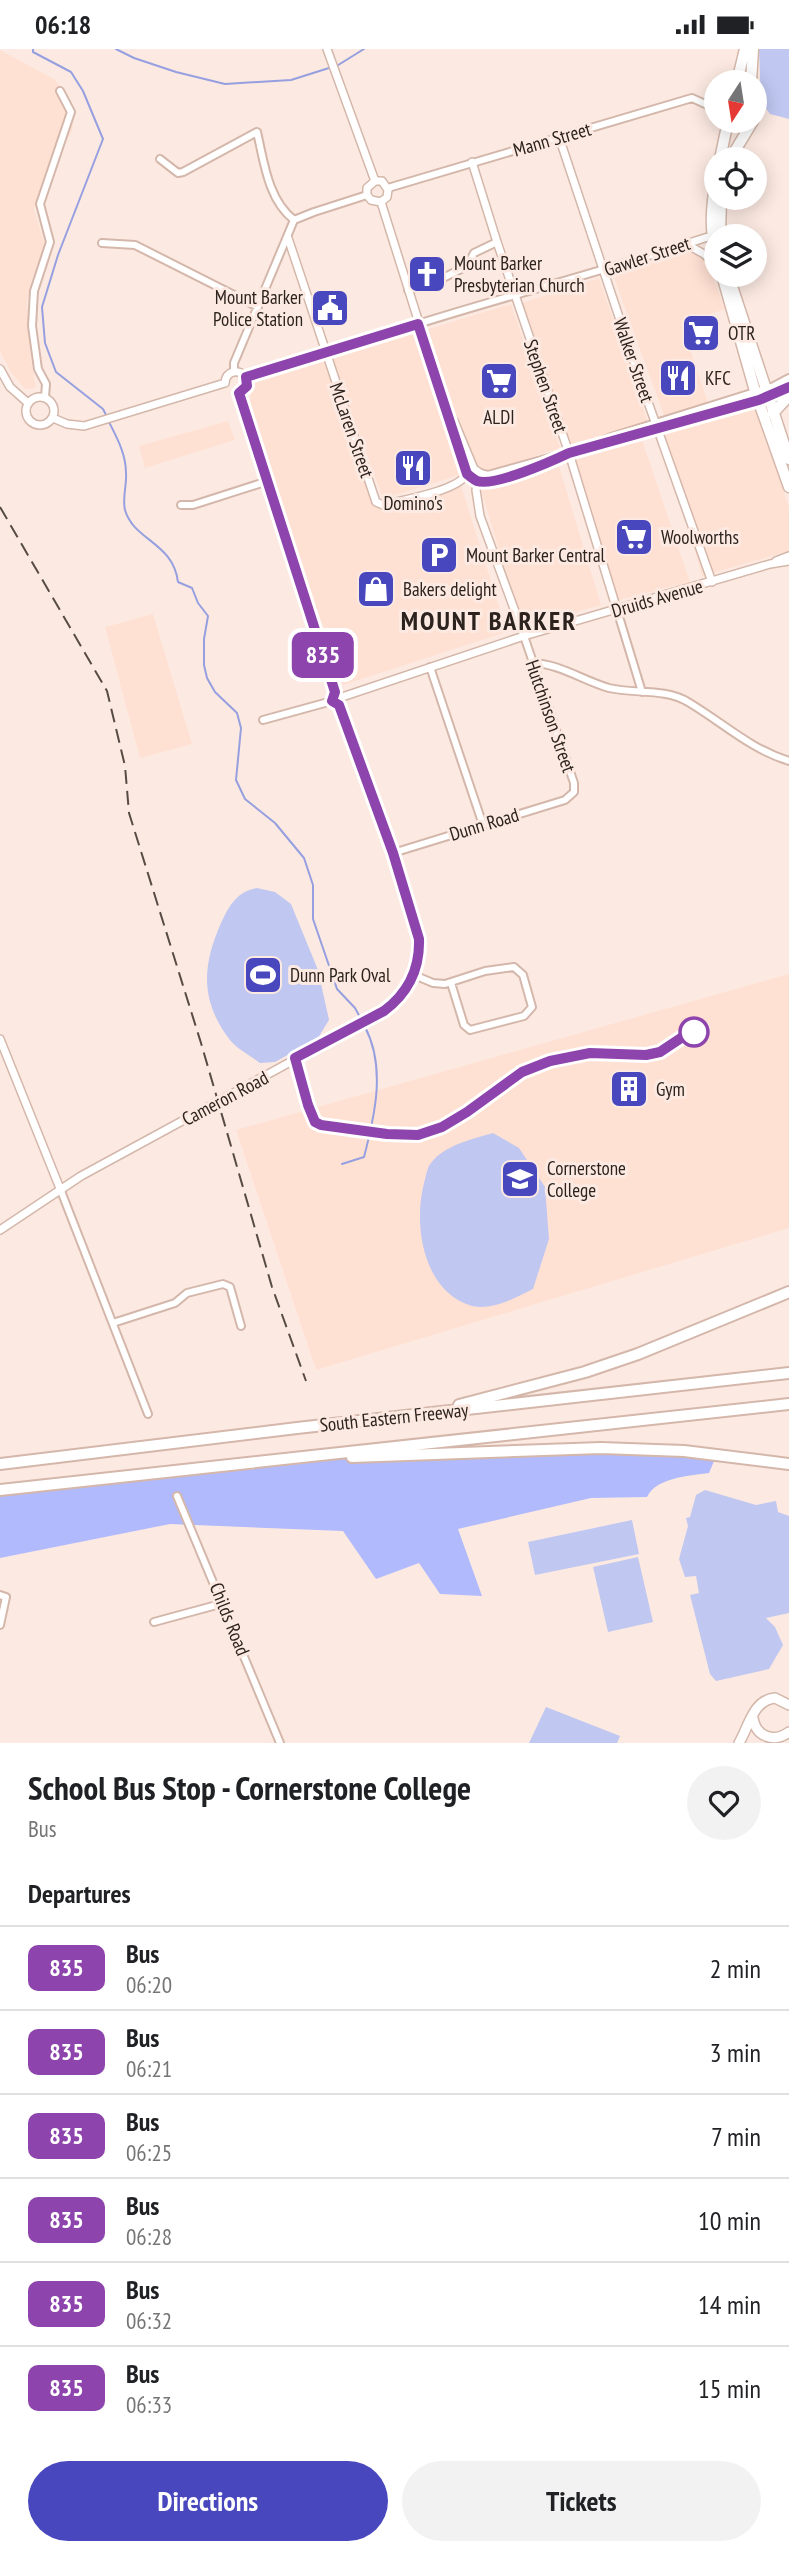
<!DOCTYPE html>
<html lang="en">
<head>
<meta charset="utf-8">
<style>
	body { margin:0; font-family:"PT Sans Narrow",sans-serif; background:#f2f2f2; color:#202124; height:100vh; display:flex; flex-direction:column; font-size:26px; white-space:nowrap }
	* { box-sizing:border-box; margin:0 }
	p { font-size:23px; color:#757577 }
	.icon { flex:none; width:38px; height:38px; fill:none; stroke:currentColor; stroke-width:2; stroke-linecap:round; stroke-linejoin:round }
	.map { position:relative; height:1694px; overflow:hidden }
	.side { display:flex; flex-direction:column; background:#fff; flex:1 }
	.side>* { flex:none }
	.badge { padding:0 14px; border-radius:10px; font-size:24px; line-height:46px }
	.needle { width:46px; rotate:192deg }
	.buttons { position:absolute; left:704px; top:21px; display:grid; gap:14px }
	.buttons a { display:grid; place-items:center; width:63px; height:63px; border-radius:50%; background:#fff; box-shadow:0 4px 18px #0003; font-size:35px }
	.map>.badge { position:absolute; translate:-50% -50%; box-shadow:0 0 0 4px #fff }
	h2 { padding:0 28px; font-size:26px; line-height:63px }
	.round { display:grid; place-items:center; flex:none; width:74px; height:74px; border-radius:37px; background:#f2f2f2 }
	.summary { display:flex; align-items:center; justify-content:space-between; height:119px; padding:0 28px }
	h1 { font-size:33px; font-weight:700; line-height:52px }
	.action { display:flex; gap:14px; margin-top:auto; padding:14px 28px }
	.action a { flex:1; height:80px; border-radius:42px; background:#4947bd; color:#fff; font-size:28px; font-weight:700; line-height:80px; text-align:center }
	.action a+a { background:#f2f2f2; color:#202124 }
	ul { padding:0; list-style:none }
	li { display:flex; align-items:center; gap:21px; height:84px; padding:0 28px; border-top:2px solid #e0e0e0 }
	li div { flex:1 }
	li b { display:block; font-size:26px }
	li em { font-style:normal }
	li .badge { min-width:77px; font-weight:700; text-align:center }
	.status { display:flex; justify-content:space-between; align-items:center; height:49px; padding:0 35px; background:#fff; direction:ltr }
	.status svg { height:19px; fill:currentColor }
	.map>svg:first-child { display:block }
</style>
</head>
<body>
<div class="status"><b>06:18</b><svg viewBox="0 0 49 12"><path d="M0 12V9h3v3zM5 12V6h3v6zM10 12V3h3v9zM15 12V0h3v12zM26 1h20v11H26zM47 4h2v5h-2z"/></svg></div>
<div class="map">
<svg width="789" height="1694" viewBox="0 0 789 1694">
	<rect width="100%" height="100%" fill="#fceae2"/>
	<path fill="#ffe1d3" d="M0,1L54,30L64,42L74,61L72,82L45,127L34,160L45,197L31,233L27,254L31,312L36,339L25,340L10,322L0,302Z
		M706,198L708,216L725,260L682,275L708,354L665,369L613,226Z
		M599,229L648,373L565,398L522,254Z
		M511,255L560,399L477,426L425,281Z
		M415,284L462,425L383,450L332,309Z
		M323,309L378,455L460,433L507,583L343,636L248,358L255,332Z
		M753,355L789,458V502L702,527L662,385Z
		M228,372L235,391L145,419L139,397Z
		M641,388L690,533L615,552L572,410Z
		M559,417L601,556L522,578L481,441Z
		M153,565L192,695L140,709L105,578Z
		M789,925V1179L316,1321L236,1081Z"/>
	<path fill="#c0c7f1" d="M759,0H789V70L770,65L761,53Z
		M257,839L275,843L291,855L318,921L329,971L318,989L275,1013L260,1014C251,1007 237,1000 230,991C200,952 202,917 221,874C229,857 237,842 257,839Z
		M493,1084L519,1099L545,1138L549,1190L533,1240C515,1249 492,1262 472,1257C423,1243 413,1176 424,1134C426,1128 427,1118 431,1114C445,1096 472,1090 493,1084Z
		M705,1441L756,1456L776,1452L778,1463L789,1467V1564L766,1569L775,1578L783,1596L769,1620L716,1632L710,1625L690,1546L699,1544L696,1527L685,1528L679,1510L688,1477L686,1469L690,1468L696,1446Z
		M632,1471L639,1505L535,1526L528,1493Z
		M638,1508L653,1573L608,1583L593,1518Z
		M546,1658L620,1687L617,1694H529Z"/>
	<path fill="#b1bafc" d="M533,1400L717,1405L709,1424C689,1427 657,1428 647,1448L591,1449L458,1480L482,1547L440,1545L419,1514L376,1530L343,1482L170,1475L0,1509V1441L309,1410Z"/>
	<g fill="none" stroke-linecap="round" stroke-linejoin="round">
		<path stroke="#969fdf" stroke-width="2" d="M33,0V3L71,23L83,42L103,90L58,206L42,258L45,294L56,323L103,360L107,368
			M116,0L134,9L176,23L225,35L291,31L329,19
			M335,18L364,0
			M109,373C117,389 126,405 126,424C127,435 122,450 125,461C134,492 173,493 178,533L192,539L198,554L208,567L204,590V616L207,629L215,643L237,664L241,679L236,731L245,750L275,774L304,809L313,836V870L337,940L355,959L361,970
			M342,1115L364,1108C375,1066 386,1018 365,978"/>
		<defs>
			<path id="minor" d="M160,110L178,124L183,123L257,83C264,113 268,151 294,171
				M388,139L692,49L716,60
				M102,194L135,196L258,258
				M408,241L441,230L467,217L474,204L497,193
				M418,275C507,247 597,224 686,195
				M234,323V314L294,171L314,163L367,146
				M45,348L46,335L38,320L32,277L34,242L50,193L40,155L71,63L60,42
				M607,393L759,351L789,338
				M480,424L488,426L556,407
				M478,432L488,433L539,418L611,388L774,337L789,329
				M181,456H193L268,432
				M617,561L642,643
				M532,614C558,614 584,632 609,639C634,645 665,639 688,653C722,673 750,700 789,712
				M430,618L483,776
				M263,671L332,652
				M393,804L565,751L574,743V734L524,587
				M414,926L433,934L445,935L485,922L514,918L523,926L532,958L524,967L470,981L464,976L451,934
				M61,1142L148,1365
				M113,1274L175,1254L187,1244L223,1235L230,1238L241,1277
				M177,1447L280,1694
				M0,1546L6,1548L0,1576
				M154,1573L224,1554"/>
			<path id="tertiary" d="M327,0L375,132
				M559,88L638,325L712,533
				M472,113L497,193L569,404L617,561
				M375,132L367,139V146L371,151L381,153
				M375,132H382L388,141L387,148L381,153
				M381,153L463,414L467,425L478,432
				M288,189L376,453L383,456C403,451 457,442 467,425
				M686,195L711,187L714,182
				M686,195L704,205L716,216
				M0,320L10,338L28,354
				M246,328L418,275
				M225,334C226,322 238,319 246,328
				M239,344L335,643
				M239,344L247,337L246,328
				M26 362a14 14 0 1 1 28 0a14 14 0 1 1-28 0Z
				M53,369L67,375L84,377L225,334
				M454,372L474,420L480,424L476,441L480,467L524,587
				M776,512L789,507
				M345,647L524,587L770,515L789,512
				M0,990L61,1142
				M0,1181L81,1127L384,962C414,940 423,911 416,875L339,656"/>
			<path id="secondary" d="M753,1669C756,1688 774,1694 789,1683
				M739,1694C749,1677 753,1651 775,1649L789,1656"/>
			<path id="primary" d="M737,33L745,0
				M751,33L753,0
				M720,110L727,77
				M730,110L753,72
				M716,130C712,155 709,178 716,203
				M720,187L721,149
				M722,226L755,342L789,438
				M730,231L789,410
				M773,364L789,347"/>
			<path id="motorway" d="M459,1356L585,1323L638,1305L789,1243
				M352,1408L601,1399L684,1402L789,1415
				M0,1415L297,1379L789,1324
				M0,1441L789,1355"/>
		</defs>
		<use href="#minor" stroke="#d4b7aa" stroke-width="10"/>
		<use href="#tertiary" stroke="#d4b7aa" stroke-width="10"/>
		<use href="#secondary" stroke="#d4b7aa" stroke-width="12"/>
		<use href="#primary" stroke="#d4b7aa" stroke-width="13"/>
		<use href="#motorway" stroke="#d4b7aa" stroke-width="14"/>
		<use href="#minor" stroke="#fff" stroke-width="6"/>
		<use href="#tertiary" stroke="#fff" stroke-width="7"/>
		<use href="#secondary" stroke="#fff" stroke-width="9"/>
		<use href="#primary" stroke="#fff" stroke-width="10"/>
		<use href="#motorway" stroke="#fff" stroke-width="10"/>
		<path stroke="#574b46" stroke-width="2" stroke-dasharray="14 7" stroke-linecap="butt" d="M0,458L107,642L125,717L129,764L201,994L272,1238L306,1332"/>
	</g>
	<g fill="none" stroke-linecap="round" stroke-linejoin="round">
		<defs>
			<path id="line" d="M702,980L684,987L660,1003L646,1006L590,1004L550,1012L522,1023L467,1063L442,1078L418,1086L387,1085L321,1076L315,1073L308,1056L295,1009L384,962C408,944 420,920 419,890L393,804L339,656L332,652L335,643L239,344L247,337L246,328L418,275L467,425C470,427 473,430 477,432C494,438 552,412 569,404L759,351L789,338"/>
		</defs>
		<use href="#line" stroke="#fff" stroke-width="16"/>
		<use href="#line" stroke="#8e44ad" stroke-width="10"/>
	</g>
	<defs>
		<symbol id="church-square" viewBox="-11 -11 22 22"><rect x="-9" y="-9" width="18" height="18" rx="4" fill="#4947bd" stroke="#fceae2"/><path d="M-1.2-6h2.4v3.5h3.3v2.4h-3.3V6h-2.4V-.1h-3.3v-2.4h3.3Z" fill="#fff"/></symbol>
		<symbol id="civic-square" viewBox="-11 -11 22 22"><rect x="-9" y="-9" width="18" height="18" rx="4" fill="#4947bd" stroke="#fceae2"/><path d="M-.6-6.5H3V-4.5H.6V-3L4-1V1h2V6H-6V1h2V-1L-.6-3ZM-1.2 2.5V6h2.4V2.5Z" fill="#fff"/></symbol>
		<symbol id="supermarket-square" viewBox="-11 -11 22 22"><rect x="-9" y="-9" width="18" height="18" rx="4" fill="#4947bd" stroke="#fceae2"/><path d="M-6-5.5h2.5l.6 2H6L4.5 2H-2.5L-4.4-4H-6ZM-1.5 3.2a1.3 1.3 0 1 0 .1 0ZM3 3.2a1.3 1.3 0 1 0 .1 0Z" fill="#fff"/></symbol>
		<symbol id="restaurant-square" viewBox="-11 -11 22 22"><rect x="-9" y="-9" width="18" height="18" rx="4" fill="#4947bd" stroke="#fceae2"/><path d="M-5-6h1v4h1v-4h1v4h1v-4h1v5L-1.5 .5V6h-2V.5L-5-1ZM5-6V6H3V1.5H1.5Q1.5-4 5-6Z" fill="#fff"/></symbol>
		<symbol id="parking-square" viewBox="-11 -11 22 22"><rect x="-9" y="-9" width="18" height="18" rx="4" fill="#4947bd" stroke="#fceae2"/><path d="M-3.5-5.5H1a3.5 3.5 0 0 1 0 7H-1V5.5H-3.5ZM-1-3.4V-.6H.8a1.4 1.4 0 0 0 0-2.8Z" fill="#fff"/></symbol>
		<symbol id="shop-square" viewBox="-11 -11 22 22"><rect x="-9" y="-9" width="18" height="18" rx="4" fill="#4947bd" stroke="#fceae2"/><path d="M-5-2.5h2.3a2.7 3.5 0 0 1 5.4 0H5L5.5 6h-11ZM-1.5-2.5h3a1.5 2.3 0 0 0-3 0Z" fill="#fff"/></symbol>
		<symbol id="stadium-square" viewBox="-11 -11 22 22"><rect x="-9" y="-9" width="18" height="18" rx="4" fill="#4947bd" stroke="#fceae2"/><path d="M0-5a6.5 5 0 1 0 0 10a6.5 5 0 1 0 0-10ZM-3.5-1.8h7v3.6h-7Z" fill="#fff"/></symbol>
		<symbol id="building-square" viewBox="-11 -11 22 22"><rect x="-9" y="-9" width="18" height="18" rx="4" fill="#4947bd" stroke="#fceae2"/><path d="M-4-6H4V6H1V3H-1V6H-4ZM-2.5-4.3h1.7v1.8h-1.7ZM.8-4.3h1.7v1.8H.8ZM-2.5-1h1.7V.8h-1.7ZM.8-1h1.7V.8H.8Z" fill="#fff"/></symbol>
		<symbol id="school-square" viewBox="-11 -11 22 22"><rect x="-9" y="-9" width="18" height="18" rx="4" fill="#4947bd" stroke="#fceae2"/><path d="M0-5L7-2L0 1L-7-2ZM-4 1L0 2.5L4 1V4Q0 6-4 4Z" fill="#fff"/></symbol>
	</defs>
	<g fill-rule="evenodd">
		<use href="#church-square" x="405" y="203" width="44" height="44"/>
		<use href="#civic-square" x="308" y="237" width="44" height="44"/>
		<use href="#supermarket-square" x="679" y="262" width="44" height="44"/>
		<use href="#restaurant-square" x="656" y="307" width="44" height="44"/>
		<use href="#supermarket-square" x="477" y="310" width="44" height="44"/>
		<use href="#restaurant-square" x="391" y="397" width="44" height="44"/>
		<use href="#supermarket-square" x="612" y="466" width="44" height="44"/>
		<use href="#parking-square" x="417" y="484" width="44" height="44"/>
		<use href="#shop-square" x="354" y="518" width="44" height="44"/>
		<use href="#stadium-square" x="241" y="904" width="44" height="44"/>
		<use href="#building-square" x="607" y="1018" width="44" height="44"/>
		<use href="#school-square" x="498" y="1108" width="44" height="44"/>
	</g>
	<circle fill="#fff" stroke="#8e44ad" stroke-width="3.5" cx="694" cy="983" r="14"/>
	<g text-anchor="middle" stroke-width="6" stroke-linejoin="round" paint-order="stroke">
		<g font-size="19" fill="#2d231e" stroke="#fceae2">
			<text transform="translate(552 90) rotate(-16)" y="7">Mann Street</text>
			<text transform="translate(647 207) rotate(-18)" y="7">Gawler Street</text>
			<text transform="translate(634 311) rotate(71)" y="7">Walker Street</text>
			<text transform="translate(546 337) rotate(71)" y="7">Stephen Street</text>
			<text transform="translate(352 381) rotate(71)" y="7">McLaren Street</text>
			<text transform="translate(657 549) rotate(-16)" y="7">Druids Avenue</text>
			<text transform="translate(551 667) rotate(71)" y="7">Hutchinson Street</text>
			<text transform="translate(484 775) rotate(-17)" y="7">Dunn Road</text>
			<text transform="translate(225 1049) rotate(-28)" y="7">Cameron Road</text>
			<text transform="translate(394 1368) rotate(-6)" y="7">South Eastern Freeway</text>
			<text transform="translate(230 1570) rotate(68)" y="7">Childs Road</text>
		</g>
		<g font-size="19" fill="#2d231e" stroke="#fceae2" text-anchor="start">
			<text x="454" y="221">Mount Barker<tspan x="454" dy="22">Presbyterian Church</tspan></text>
			<text x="303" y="255" text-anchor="end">Mount Barker<tspan x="303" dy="22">Police Station</tspan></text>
			<text x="728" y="291">OTR</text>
			<text x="705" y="336">KFC</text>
			<text x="499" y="375" text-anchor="middle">ALDI</text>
			<text x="413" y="461" text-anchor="middle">Domino's</text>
			<text x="661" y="495">Woolworths</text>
			<text x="466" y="513">Mount Barker Central</text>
			<text x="403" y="547">Bakers delight</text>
			<text x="290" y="933">Dunn Park Oval</text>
			<text x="656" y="1047">Gym</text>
			<text x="547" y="1126">Cornerstone<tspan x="547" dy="22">College</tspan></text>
		</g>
		<g font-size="26" font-weight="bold" letter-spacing="2" fill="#2d231e" stroke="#fceae2">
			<text x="489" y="581">MOUNT BARKER</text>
		</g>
	</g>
</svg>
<div class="buttons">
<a><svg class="needle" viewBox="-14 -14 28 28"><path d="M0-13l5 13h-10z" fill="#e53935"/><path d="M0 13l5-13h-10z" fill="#757577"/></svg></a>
<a><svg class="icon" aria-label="locate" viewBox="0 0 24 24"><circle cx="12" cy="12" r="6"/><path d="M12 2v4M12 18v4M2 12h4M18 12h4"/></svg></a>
<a><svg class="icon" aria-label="layers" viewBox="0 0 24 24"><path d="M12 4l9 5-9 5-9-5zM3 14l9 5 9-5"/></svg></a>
</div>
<b class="badge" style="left:323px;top:606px;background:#8e44ad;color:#fff">835</b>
</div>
<section class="side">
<div class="summary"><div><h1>School Bus Stop - Cornerstone College</h1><p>Bus</p></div><a class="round"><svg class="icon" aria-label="heart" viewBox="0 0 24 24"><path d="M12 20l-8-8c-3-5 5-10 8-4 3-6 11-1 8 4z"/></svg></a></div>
<h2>Departures</h2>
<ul>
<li><span class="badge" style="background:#8e44ad;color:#fff">835</span><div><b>Bus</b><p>06:20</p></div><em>2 min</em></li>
<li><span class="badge" style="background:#8e44ad;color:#fff">835</span><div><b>Bus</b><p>06:21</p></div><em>3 min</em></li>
<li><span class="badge" style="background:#8e44ad;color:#fff">835</span><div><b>Bus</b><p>06:25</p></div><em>7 min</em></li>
<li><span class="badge" style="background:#8e44ad;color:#fff">835</span><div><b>Bus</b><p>06:28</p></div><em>10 min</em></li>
<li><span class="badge" style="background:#8e44ad;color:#fff">835</span><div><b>Bus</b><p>06:32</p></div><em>14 min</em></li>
<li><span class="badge" style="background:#8e44ad;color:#fff">835</span><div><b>Bus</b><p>06:33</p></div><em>15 min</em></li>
</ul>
<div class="action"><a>Directions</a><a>Tickets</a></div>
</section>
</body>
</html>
